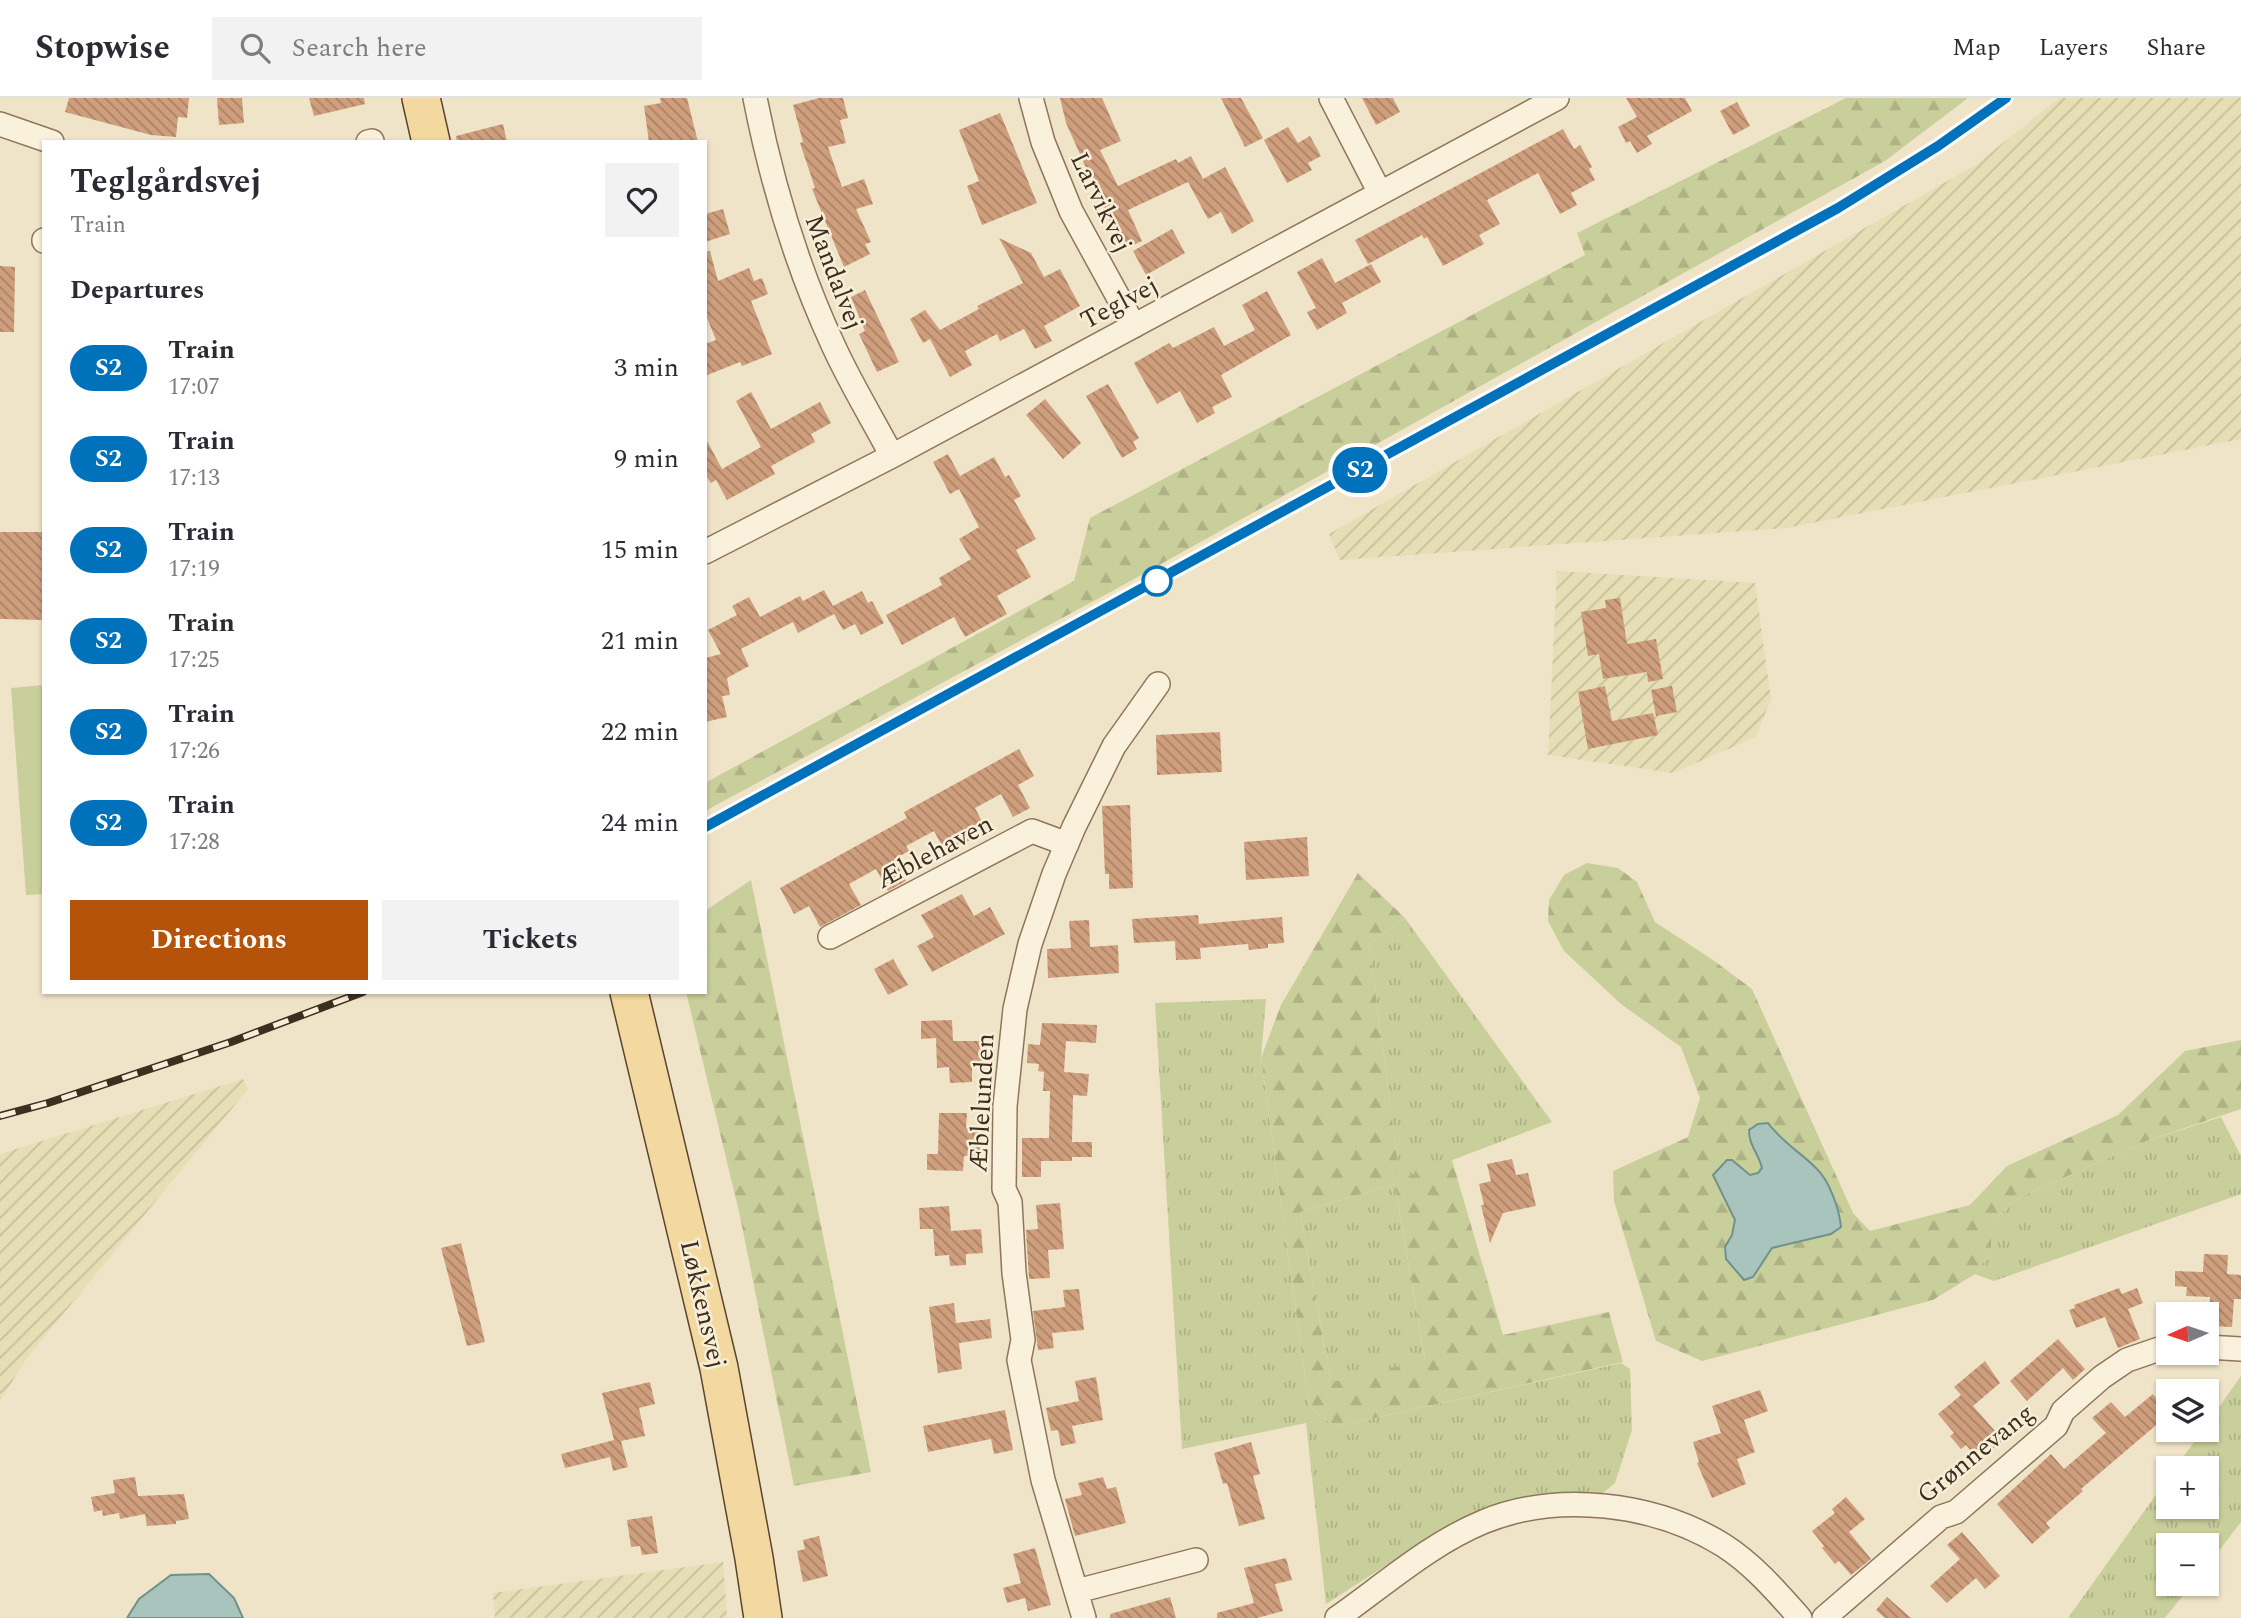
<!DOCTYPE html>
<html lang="en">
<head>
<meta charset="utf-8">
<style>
	body { margin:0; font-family:Spectral,serif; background:#f2f2f3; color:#2b2b33; height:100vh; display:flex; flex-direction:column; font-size:26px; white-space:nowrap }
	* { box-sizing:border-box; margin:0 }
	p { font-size:23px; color:#7c7c81 }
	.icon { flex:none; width:38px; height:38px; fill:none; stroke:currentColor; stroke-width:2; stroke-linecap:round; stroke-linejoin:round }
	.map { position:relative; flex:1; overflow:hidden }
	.details { position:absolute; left:42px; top:42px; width:665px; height:854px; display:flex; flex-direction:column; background:#fff; border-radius:0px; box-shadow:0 2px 5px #0004 }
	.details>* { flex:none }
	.badge { padding:0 14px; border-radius:23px; font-size:24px; line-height:46px }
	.needle { width:46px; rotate:267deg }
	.tools { position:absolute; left:2156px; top:1204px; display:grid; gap:14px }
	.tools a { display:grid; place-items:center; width:63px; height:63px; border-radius:0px; background:#fff; box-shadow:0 2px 5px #0004; font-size:35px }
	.map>.badge { position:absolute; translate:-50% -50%; box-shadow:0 0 0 4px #fff }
	h2 { padding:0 28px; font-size:26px; line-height:63px }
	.round { display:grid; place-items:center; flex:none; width:74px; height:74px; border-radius:0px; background:#f2f2f3 }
	.head { display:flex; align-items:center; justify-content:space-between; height:119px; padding:0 28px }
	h1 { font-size:33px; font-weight:700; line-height:52px }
	.button { display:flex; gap:14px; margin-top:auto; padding:14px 28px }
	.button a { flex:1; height:80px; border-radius:0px; background:#b45309; color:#fff; font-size:28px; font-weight:700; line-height:80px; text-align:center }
	.button a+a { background:#f2f2f3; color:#2b2b33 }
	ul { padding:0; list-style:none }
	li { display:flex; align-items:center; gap:21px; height:91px; padding:0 28px }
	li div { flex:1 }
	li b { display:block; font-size:26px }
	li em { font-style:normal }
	li .badge { min-width:77px; font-weight:700; text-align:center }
	header { display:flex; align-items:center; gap:42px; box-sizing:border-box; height:98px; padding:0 35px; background:#fff; border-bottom:2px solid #e1e1e2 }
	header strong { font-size:33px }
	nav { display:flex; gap:38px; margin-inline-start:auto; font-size:24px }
	.search { width:490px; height:63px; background:#f2f2f3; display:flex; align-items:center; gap:18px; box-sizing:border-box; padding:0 24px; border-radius:0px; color:#7c7c81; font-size:26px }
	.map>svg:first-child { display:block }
</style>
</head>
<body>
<header>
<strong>Stopwise</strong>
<div class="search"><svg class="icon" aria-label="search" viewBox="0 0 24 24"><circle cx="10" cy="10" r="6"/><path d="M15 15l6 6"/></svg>Search here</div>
<nav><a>Map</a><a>Layers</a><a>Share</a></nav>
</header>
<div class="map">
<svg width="2241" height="1520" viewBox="0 0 2241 1520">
	<defs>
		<pattern id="farmland-furrows" width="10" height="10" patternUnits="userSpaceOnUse" patternTransform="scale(1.75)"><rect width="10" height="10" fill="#e6deb5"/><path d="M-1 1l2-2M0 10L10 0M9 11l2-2" fill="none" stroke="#c6bf9b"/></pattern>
		<pattern id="grass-tufts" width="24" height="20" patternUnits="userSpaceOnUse" patternTransform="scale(1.75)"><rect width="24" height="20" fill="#c9cf9b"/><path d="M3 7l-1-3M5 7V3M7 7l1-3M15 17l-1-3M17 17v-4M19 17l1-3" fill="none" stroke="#aeb285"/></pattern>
		<pattern id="forest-firs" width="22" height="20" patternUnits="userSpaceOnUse" patternTransform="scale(1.75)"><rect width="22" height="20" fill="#c9cf9b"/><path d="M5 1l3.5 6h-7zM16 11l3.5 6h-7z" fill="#aeb285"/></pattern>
		<pattern id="building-back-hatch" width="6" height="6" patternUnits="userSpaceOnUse" patternTransform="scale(1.75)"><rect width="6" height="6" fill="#cf9f7d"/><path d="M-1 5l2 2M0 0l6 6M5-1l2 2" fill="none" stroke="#a98266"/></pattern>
	</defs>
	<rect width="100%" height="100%" fill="#f0e4c8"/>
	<path fill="url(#farmland-furrows)" d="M2059,0H2241V341L1786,430L1340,462L1329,436L1977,66Z
		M1557,473L1755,485L1771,601L1756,639L1673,675L1548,657Z
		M243,981L248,991L27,1260L0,1303V1056Z
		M723,1464L727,1520H495L493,1495Z"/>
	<path fill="url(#grass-tufts)" d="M1405,820L1552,1024L1400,1082L1369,846Z
		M1266,901L1261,960L1309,1308L1335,1329L1621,1265L1630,1271L1632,1332L1615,1385L1602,1396H1555L1469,1419L1438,1434L1326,1506L1306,1325L1182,1351L1155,905Z
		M2221,1019L2241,1058V1096L1994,1183L1975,1176L1991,1153V1124L2020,1099L2149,1042Z
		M1395,1086L1425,1263L1331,1284L1300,1114Z
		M2241,1278V1424L2207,1468V1447H2168V1486H2192L2165,1520H2068L2168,1380V1409H2207V1370H2175L2203,1332H2207V1326Z"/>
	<path fill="url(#forest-firs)" fill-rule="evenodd" d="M1846,0H1968L1885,63L1116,491L705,713V685L1074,483L1090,420L1585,157L1577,135Z
		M1587,765L1618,770L1637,784L1655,824L1713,862L1752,891L1853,1115L1870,1133L1970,1107L2007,1068L2118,1017L2185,953L2241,942V1011L2149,1042L2020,1099L1991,1124V1153L1975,1176L1933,1202L1702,1263L1656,1243L1614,1103L1613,1073L1688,1039L1700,1000L1681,949L1621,906L1564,853L1548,823L1549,802L1564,777Z
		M1358,775L1405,820L1369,846L1400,1081L1452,1062L1503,1237L1609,1214L1623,1264L1335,1329L1309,1308L1261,960L1281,907ZM1395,1086L1425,1262L1331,1284L1300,1114Z
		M751,782L871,1374L794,1388L740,1118L686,894H705V813Z"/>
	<path fill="#c9cf9b" d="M44,587V796L26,797L11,590Z"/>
	<path fill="#a9c4bc" stroke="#6f938a" stroke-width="2" d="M1768,1025C1782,1044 1800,1054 1816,1070C1830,1083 1839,1111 1841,1129L1831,1136L1772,1150L1753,1179L1744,1182L1726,1161L1725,1149L1732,1137L1735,1122L1713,1077L1727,1062H1732L1750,1077L1758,1075L1762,1070C1758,1054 1749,1048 1749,1032L1758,1026Z
		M209,1476L234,1500L243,1520H127L139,1501L171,1477Z"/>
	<path fill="url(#building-back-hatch)" d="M69,0H189L187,20L178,19L176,39L151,37L65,14Z
		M217,0H242L244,25L219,27Z
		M309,0H364L365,6L314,18Z
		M660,0H687L698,44H649L644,8L661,5Z
		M819,0H843L848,20L840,22L846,45L828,49L842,89L864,81L873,106L856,111L871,144L865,146L870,156L844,169L812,91L815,90L800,45L803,44L793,7Z
		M1060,0H1102L1121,43L1100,52L1118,88L1176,61L1178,65L1191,58L1203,81L1225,69L1254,123L1232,136L1221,114L1208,121L1188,84L1128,112L1142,143L1123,152L1066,25Z
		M1221,0H1241L1263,40L1245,49Z
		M1362,0H1393L1400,14L1376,27Z
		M1626,0H1685L1692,13L1647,38L1652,46L1637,55L1630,43L1626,45L1618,29L1637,19Z
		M1737,4L1750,28L1733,37L1720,13Z
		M1000,15L1037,105L982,127L967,88L979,83L959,32Z
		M503,26L507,44H457L456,38Z
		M1288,29L1298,45L1310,38L1321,58L1308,65L1312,72L1287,85L1264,42Z
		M1563,31L1574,51L1580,47L1592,69L1589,71L1595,82L1571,95L1577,107L1560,116L1538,75L1487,102L1500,126L1479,137L1484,146L1443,168L1427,139L1424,141L1422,137L1368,166L1355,142Z
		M723,111L730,136L705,144V116Z
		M1172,131L1185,155L1146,177L1133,153Z
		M999,140L1031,155L1044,179L1060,171L1080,208L1044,228L1052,243L1035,251L1024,231L1000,243L997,236L965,253L972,267L950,279L930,241L923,245L910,221L925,212L940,232L979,211L977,208L1023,185Z
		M710,153L718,183L749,170L754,183L762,180L768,196L751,203L772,256L742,268L740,264L705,278V246L716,242L705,215V154Z
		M1322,160L1335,185L1371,166L1381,184L1342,205L1347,215L1317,232L1307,214L1316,210L1297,174Z
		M0,168L15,169L14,234H0Z
		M865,192L899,264L877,274L859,236L865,233L851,199Z
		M1267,193L1291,237L1221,277L1232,299L1212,309L1215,315L1197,325L1180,293L1157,306L1134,265L1169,245L1173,250L1214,229L1224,248L1255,232L1242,207Z
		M1108,286L1139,340L1133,344L1137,351L1122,360L1086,298Z
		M751,294L771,331L820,304L831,325L811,336L815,344L771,368L775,376L727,402L716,382L711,385L705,376V339L722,371L761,349L736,303Z
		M1045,301L1081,345L1063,361L1026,317Z
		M948,356L960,378L994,359L1005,379L1009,377L1021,398L1014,402L1036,441L1016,452L1031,479L997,498L1007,516L965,539L954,519L902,547L886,517L942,487L939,480L971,461L959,441L979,429L959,391L950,396L933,364Z
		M0,434H44V522L0,521Z
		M824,492L833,508L862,493L868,505L872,503L884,525L861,537L855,526L843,532L834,516L798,535L793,524L741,551L749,568L727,580L730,597L722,598L727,619L705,624V560L721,556L708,532L737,517L732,508L749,499L760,519L800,498L803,503Z
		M1620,500L1627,546L1656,541L1663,581L1648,584L1647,574L1603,581L1599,556L1588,558L1581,514L1606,510L1605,502Z
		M1605,588L1612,623L1653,615L1658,637L1588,651L1578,594Z
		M1672,588L1677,614L1656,618L1651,592Z
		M1220,634L1222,674L1157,677L1156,637Z
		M1019,651L1034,678L1018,687L1030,710L1013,719L1001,696L975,710L987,733L946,755L934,733L906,748L909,753L894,761L906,783L888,793L876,771L849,786L861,807L820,829L809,808L794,816L780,790L907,720L904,714Z
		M1130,707L1133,790L1109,791V776H1105L1102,708Z
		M1307,739L1309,778L1246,782L1244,744Z
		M962,796L974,818L990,809L1005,836L932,874L917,848L934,839L921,817Z
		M1198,817L1199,826L1282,819L1284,845L1268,846V850L1249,852L1248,846L1200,850L1201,861L1176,862L1175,843L1134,845L1132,821Z
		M1089,822L1090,849L1118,847L1119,875L1048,880L1047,851L1071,850L1069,823Z
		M893,861L908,887L888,897L874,871Z
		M952,922L953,943H984L985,969H972V984L950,985L949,969L937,970L936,940L921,941V923Z
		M1042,925L1097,927L1096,945L1066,943L1064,974L1089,976L1087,998L1073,997L1072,1044H1092V1059H1072V1063H1041V1079H1022V1040H1049L1050,993H1043L1044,974L1038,973L1039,966L1027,965L1028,946L1040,947Z
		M939,1015H967L966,1030H981L980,1058H964L963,1073L927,1072V1056H938Z
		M1512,1061L1516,1077L1528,1075L1536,1108L1503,1115L1490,1145L1481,1107H1484L1479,1086L1491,1083L1487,1066Z
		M1060,1105L1064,1151L1048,1152L1050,1180L1029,1181L1026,1132L1038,1131L1036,1107Z
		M949,1108L951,1133L981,1131L983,1155L966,1156V1167L950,1168L949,1157L935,1158L933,1131H920L919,1110Z
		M461,1145L485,1244L467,1248L441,1150Z
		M2204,1156L2228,1157L2227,1176L2241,1177V1201H2234L2232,1229L2208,1228L2210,1199L2186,1198L2187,1189L2175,1188V1173L2203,1174Z
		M2119,1190L2122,1196L2137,1190L2143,1205L2128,1211L2140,1241L2118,1250L2105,1219L2076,1230L2069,1212L2075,1210L2074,1207Z
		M1079,1191L1084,1232L1052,1235L1054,1250L1038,1252L1033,1213L1065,1209L1063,1192Z
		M954,1205L956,1225L990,1221L992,1240L959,1245L962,1271L938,1275L929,1209Z
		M2058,1241L2085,1271L2073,1282L2063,1270L2027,1303L2010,1283Z
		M1985,1263L2000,1285L1973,1308L2003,1342L1979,1363L1966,1347L1961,1351L1950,1338L1954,1335L1938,1316L1961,1297L1954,1289Z
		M1096,1279L1103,1322L1072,1328L1076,1345L1061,1348L1058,1332L1051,1333L1046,1310L1079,1303L1075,1283Z
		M650,1284L655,1306L639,1310L645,1338L621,1343L628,1369L613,1373L610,1359L565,1370L561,1356L614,1342L602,1295Z
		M1760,1292L1768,1313L1744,1322L1755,1354L1737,1361L1746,1386L1712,1400L1697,1365L1699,1364L1693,1344L1721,1335L1712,1308Z
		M2153,1296L2168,1317L2081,1391L2083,1393L2046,1425L2050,1430L2032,1446L1997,1406L2051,1356L2064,1371L2106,1335L2092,1320L2111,1304L2125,1319Z
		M1005,1312L1013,1352L994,1356L991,1341L928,1354L923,1328Z
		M1251,1344L1260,1376L1253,1378L1265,1421L1239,1428L1227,1385L1223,1386L1214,1355Z
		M135,1379L138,1398L184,1396L189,1421L176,1423V1426L147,1428L145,1416L120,1421L119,1415L103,1418L102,1412L94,1414L91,1399L115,1395L113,1382Z
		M1103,1379L1107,1391L1116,1389L1126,1425L1075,1438L1065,1401L1082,1397L1078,1385Z
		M1846,1399L1865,1421L1849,1434L1871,1461L1851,1477L1839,1463L1835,1466L1822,1450L1824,1448L1812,1433L1835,1415L1832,1411Z
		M652,1418L658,1455L642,1457L640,1448L631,1449L627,1422Z
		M1962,1434L2000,1478L1985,1491L1976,1480L1947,1505L1930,1488L1960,1461L1947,1447Z
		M819,1438L828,1478L803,1484L797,1453L805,1451L803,1442Z
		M1035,1450L1051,1507L1028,1513L1025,1500L1007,1505L1003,1490L1021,1485L1013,1456Z
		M1286,1460L1292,1482L1275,1486L1283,1513L1257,1520H1217V1515L1254,1505L1244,1470Z
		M1170,1499L1176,1520H1110V1516Z
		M1887,1499L1911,1520H1885L1876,1512Z"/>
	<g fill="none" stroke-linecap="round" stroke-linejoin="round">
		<defs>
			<path id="minor" d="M755,0C772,86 797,170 834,249C851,286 873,322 892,358
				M1031,0L1043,44L1071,113L1134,228
				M1331,0L1380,95
				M0,26L52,44
				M368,44L372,43
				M44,142V143
				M705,454L892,358L1557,0
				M830,839L1032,733L1067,746
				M2207,1249L2241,1251
				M1077,1493L1196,1462
				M1084,1520L1043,1382L1019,1262L1023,1242L1014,1175L1010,1104L1004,1091L1005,1008L1015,911L1030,846L1054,776L1074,729L1114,648L1158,586
				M1337,1520C1384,1487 1430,1446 1483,1424C1558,1393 1655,1405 1723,1447C1753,1466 1777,1494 1800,1520
				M1824,1520L1941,1419L1956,1414L2056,1328L2063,1313L2102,1279L2127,1262L2168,1248"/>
			<path id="primary" d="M421,0L431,44
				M629,894L719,1270L754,1460L763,1520"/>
		</defs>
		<use href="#minor" stroke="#8d765c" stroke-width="26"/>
		<use href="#primary" stroke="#5b4430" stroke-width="40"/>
		<use href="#minor" stroke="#faf1dc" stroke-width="23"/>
		<use href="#primary" stroke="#f3d9a0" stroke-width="37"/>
		<defs>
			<path id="rail" d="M705,729L1838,110L1938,48L2006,0
				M0,1018L48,1005L231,944L363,894"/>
		</defs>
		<use href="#rail" stroke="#3d2e20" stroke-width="8"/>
		<use href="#rail" stroke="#f7eed8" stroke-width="5" stroke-dasharray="16" stroke-linecap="butt"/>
	</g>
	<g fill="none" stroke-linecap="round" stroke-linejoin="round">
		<defs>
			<path id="line" d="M705,729L1838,110L1938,48L2006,0"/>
		</defs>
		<use href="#line" stroke="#fff" stroke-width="16"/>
		<use href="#line" stroke="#0072bc" stroke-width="10"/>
	</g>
	<circle fill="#fff" stroke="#0072bc" stroke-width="3.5" cx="1157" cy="483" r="14"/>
	<g text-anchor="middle" stroke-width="5" stroke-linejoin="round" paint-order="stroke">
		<g font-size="26" fill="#3d2e20" stroke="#f7eed8">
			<text transform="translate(1102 104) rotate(64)" y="9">Larvikvej</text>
			<text transform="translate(835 174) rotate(69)" y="9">Mandalvej</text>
			<text transform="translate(1119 204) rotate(-28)" y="9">Teglvej</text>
			<text transform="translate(934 753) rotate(-28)" y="9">Æblehaven</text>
			<text transform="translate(981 1005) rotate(-87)" y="9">Æblelunden</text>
			<text transform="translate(704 1206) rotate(77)" y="9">Løkkensvej</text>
			<text transform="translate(1975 1355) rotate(-39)" y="9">Grønnevang</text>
		</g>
	</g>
</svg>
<div class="tools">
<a><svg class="needle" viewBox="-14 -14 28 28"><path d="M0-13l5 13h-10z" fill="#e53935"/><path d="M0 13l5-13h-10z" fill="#7c7c81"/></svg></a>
<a><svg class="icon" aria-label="layers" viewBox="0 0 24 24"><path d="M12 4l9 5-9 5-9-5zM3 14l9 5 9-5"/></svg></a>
<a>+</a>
<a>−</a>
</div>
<b class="badge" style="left:1360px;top:372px;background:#0072bc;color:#fff">S2</b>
<section class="details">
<div class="head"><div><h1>Teglgårdsvej</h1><p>Train</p></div><a class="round"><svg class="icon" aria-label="heart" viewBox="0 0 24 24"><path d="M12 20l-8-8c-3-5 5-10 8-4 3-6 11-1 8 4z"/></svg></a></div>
<h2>Departures</h2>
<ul>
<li><span class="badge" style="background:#0072bc;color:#fff">S2</span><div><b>Train</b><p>17:07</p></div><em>3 min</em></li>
<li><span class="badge" style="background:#0072bc;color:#fff">S2</span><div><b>Train</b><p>17:13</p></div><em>9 min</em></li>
<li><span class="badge" style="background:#0072bc;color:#fff">S2</span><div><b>Train</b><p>17:19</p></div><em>15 min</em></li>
<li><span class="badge" style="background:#0072bc;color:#fff">S2</span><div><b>Train</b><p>17:25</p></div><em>21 min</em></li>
<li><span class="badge" style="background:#0072bc;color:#fff">S2</span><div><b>Train</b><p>17:26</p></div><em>22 min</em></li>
<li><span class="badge" style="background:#0072bc;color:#fff">S2</span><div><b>Train</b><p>17:28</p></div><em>24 min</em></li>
</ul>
<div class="button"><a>Directions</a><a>Tickets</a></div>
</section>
</div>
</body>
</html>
